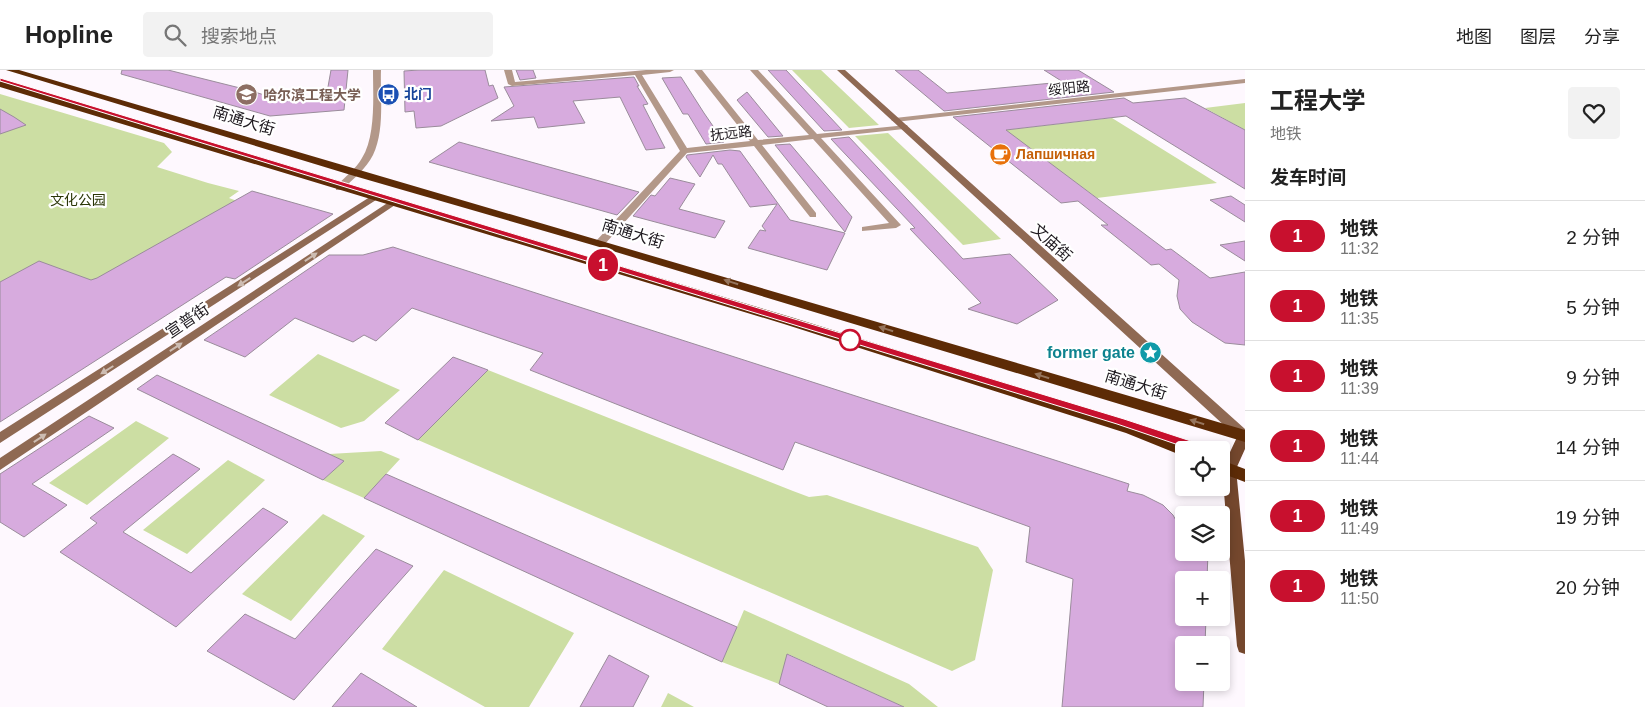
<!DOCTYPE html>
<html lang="zh">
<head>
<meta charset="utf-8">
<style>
	body { margin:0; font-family:Helvetica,"Noto Sans SC",sans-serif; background:#f2f2f2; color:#222; height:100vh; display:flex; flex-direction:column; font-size:19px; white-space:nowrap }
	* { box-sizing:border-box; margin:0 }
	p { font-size:16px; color:#767676 }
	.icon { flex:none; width:28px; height:28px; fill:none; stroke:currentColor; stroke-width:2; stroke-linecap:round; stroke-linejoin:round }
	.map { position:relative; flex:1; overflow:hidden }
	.details { display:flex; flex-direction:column; background:#fff; width:400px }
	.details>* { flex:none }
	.badge { padding:0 10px; border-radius:16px; font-size:18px; line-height:32px }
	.buttons { position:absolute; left:1175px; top:371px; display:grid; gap:10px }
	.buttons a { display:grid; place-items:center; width:55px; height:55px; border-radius:5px; background:#fff; box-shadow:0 2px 8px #0003; font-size:25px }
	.map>.badge { position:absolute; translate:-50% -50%; box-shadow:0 0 0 2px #fff }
	h2 { padding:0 25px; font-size:19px; line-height:45px }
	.round { display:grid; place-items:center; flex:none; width:52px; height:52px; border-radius:5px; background:#f2f2f2 }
	.head { display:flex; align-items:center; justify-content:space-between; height:85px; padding:0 25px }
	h1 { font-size:24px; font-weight:700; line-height:38px }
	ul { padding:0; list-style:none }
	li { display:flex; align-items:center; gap:15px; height:70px; padding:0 25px; border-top:1px solid #e0e0e0 }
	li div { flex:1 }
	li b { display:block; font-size:19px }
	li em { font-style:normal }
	li .badge { min-width:55px; font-weight:700; text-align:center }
	header { display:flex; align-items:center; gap:30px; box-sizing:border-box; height:70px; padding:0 25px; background:#fff; border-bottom:1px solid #e0e0e0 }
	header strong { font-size:24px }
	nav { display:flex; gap:28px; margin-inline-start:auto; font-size:18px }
	.search { width:350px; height:45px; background:#f2f2f2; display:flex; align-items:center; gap:12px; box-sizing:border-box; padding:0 18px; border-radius:5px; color:#767676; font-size:19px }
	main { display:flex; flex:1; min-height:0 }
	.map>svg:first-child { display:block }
</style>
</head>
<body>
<header>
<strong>Hopline</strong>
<div class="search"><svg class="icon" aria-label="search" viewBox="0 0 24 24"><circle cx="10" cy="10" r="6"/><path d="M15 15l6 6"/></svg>搜索地点</div>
<nav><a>地图</a><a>图层</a><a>分享</a></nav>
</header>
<main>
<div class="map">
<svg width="1245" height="637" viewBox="0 0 1245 637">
	<rect width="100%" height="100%" fill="#fef8fe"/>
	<path fill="#ccdea3" d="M792,0H821L879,55L849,58Z
		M0,24L164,73L172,82L157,97L208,113L239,121L229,128L237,131L0,265Z
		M1245,33V60L1205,38Z
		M1112,48L1217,113L1097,128L1005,60Z
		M888,63L1001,169L963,175L855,66Z
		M318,284L400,320L364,351L341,358L269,325Z
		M488,300L793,421L809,427L827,425L978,477L993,500L975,590L952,601L418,370Z
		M136,351L169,368L87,435L49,413Z
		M381,381L400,389L364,428L323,410L344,391L329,384Z
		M228,390L265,410L187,484L143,460Z
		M323,444L365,466L291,551L242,524Z
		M444,500L574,563L529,637H485L382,579Z
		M744,540L909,614L938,637H904L788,584L779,614L722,592Z
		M668,623L694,637H661Z"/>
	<path fill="#d7abde" stroke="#9a8c9b" d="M122,0H168L248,20L284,31L326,28L331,0H348L344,40L270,46L121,4Z
		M419,0H485L489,16L493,15L498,28L441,56L416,58L414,41L405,42L404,1Z
		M516,0H533L536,8L520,10Z
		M768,0H786L842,60L824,61Z
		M895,0H918L947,23L1063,12L1044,0H1078L1114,22L944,41Z
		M634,7L639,16H637L648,34L643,35L665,78L646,80L620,27L573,31L585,53L538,58L534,47L491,51L514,36L504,17Z
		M681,7L704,43L724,72L706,74L688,44H683L662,8Z
		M747,22L783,66L768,67L737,30Z
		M1124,28L1133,33L1185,28L1245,60V119L1126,46L1006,60L1166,180L1171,179L1210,208L1245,202V275L1225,273L1192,252L1180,239L1177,226L1179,210L1159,194L1151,195L1101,155H1108L1078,131L1061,133L953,47Z
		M0,39L14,47L26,55L0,64Z
		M849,67L963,189L1010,184L1058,230L1017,254L968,239L981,233L910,159L915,158L831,69Z
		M459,72L639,122L617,145L429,92Z
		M790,74L852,147L845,162L775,75Z
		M730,80L740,81L790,150L845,163L827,200L748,178L760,160L766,161L762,156L777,134L750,137L722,94H718L713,85L700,107L686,87L687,85Z
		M670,108L695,114L679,139L725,151L715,168L633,146L651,125L655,126Z
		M252,121L333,144L235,209L226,207L0,352V212L39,191L91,210L97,208Z
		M1231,126L1245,135V152L1210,130Z
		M1245,171V191L1220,175Z
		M393,177L1129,414L1127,421L1143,425L1163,435L1173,445L1183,463L1184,482H1208L1207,510H1184V548H1206L1205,575H1184V612H1204L1203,637H1062L1073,509L1026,492L1030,457L795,372L783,400L530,300L543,283L412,238L376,271L364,265L353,272L295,248L245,287L204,270L329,185H363Z
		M453,287L488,300L418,370L385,353Z
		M157,305L329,384L344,391L323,410L137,319Z
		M89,346L114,358L32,414L67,435L24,467L0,452V404Z
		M173,384L200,399L123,462L191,503L263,438L288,452L176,557L60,482L97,453L90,448Z
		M386,404L737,557L722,592L364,428Z
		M376,479L413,496L294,630L207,581L245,544L295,569Z
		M787,584L904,637H828L779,614Z
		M609,585L649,606L633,637H580Z
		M361,603L417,637H332Z"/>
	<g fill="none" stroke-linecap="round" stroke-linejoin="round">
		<path fill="#b39889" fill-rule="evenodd" d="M373,0H381C380,26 385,60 373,85C366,99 353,109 342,120H336V116C345,107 356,99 362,88C376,66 373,25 373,0Z
			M504,0H512L515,12L646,0H674L670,2L642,5L687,78L750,71L694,0H702L758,70L809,65L750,0H758L817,64L907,55L908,57L904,59L821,68L901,155L896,158L862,161V157L889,153L813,69L762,75L816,143V147H810L754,76L687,83L604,175H596V171L680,81L635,5L512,16L508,14Z
			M1245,9V13L895,52L891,50L895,48Z"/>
		<path fill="#8f6953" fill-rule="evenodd" d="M837,0H845L1245,359V371L1239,369Z
			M373,125L378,128L376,130L0,373V362Z
			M392,130L395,131V135L0,400V388Z"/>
		<path fill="#74472d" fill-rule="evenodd" d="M1245,361V379L1236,399L1245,491V584L1239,582L1237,576L1222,399L1239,363Z"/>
		<path fill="#5d2b06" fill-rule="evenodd" d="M6,0H19L1245,360V372L596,176L351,105Z
			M0,11L794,248L1138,355L1190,376L1192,380H1184V386L1178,384L1126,363L784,254L0,17Z
			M1221,390L1245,399V412L1221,403Z"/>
	</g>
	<defs><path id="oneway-solid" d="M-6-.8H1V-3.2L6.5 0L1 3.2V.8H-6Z" transform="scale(1.25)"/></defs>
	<g fill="#cdbcb2">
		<use href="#oneway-solid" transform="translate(311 187) rotate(-34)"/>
		<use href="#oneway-solid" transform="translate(244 212) rotate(147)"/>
		<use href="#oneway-solid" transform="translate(176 277) rotate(-34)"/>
		<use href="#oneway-solid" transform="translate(107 300) rotate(148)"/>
		<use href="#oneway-solid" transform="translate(40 368) rotate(-34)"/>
	</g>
	<g fill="#96755d">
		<use href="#oneway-solid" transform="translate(731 212) rotate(-163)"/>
		<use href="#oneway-solid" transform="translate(886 259) rotate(-163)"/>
		<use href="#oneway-solid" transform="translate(1042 306) rotate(-163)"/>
		<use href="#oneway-solid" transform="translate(1197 352) rotate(-163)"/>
	</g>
	<path fill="#c8102e" stroke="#fff" d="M0,8L1124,349L1209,377L1211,380L1209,383H1202L1117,354L0,11Z"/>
	<defs>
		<symbol id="bus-disc" viewBox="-11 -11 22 22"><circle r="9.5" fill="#1a4fb4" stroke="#fff"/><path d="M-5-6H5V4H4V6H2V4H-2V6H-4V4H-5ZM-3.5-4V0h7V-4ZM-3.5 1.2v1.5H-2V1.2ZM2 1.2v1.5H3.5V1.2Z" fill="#fff"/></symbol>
		<symbol id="university-disc" viewBox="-11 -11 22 22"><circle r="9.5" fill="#8d6e63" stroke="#fff"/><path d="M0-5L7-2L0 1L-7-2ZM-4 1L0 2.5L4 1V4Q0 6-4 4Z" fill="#fff"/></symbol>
		<symbol id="cafe-disc" viewBox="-11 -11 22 22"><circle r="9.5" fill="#e8710a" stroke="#fff"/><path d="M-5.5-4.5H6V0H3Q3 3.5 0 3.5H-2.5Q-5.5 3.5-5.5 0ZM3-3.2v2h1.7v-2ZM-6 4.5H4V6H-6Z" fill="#fff"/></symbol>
		<symbol id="sight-disc" viewBox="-11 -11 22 22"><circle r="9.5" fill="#0f9aa8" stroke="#fff"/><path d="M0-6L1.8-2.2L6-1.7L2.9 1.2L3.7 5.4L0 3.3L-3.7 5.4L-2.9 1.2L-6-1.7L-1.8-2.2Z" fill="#fff"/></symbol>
	</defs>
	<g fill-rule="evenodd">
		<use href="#bus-disc" x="376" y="12" width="25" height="25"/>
		<use href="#university-disc" x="234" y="12" width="25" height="25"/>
		<use href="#cafe-disc" x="988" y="72" width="25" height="25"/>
		<use href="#sight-disc" x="1138" y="270" width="25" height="25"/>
	</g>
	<circle fill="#fff" stroke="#c8102e" stroke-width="2.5" cx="850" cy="270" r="10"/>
	<g text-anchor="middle" stroke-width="4.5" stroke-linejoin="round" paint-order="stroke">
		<g font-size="14" fill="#1e191f" stroke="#fff">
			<text transform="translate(1069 18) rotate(-6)" y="5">绥阳路</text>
			<text transform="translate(731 63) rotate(-6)" y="5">抚远路</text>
		</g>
		<g font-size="14" font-weight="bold" fill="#164399" stroke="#fff" text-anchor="start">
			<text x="404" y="29">北门</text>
		</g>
		<g font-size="14" font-weight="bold" fill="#785e54" stroke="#fff" text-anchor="start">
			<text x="263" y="30">哈尔滨工程大学</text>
		</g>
		<g font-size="14" font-weight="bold" fill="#c56008" stroke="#fff" text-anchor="start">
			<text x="1016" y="89">Лапшичная</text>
		</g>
		<g font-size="14" fill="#2b3707" stroke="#fff">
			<text x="78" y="135">文化公园</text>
		</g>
		<g font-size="16" fill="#1e191f" stroke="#fff">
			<text transform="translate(244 50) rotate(17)" y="6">南通大街</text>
			<text transform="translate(633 163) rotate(17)" y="6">南通大街</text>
			<text transform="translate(1052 172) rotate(42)" y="6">文庙街</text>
			<text transform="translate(187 250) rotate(-34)" y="6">宣普街</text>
			<text transform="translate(1136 314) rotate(17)" y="6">南通大街</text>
		</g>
		<g font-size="16" font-weight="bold" fill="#0d838f" stroke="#fff" text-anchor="end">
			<text x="1135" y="288">former gate</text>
		</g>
	</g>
</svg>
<div class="buttons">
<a><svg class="icon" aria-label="locate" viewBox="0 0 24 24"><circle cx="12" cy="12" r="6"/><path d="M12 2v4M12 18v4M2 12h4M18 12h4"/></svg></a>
<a><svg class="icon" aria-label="layers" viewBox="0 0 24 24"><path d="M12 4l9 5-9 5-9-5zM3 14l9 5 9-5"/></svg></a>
<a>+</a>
<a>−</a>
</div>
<b class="badge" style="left:603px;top:195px;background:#c8102e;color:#fff">1</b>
</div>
<section class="details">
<div class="head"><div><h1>工程大学</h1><p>地铁</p></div><a class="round"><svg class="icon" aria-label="heart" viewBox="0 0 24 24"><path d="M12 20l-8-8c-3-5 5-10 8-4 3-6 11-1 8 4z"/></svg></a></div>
<h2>发车时间</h2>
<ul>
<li><span class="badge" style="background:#c8102e;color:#fff">1</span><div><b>地铁</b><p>11:32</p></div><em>2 分钟</em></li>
<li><span class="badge" style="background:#c8102e;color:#fff">1</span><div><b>地铁</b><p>11:35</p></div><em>5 分钟</em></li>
<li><span class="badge" style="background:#c8102e;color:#fff">1</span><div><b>地铁</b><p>11:39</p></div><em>9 分钟</em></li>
<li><span class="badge" style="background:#c8102e;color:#fff">1</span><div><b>地铁</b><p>11:44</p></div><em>14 分钟</em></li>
<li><span class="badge" style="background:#c8102e;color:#fff">1</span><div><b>地铁</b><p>11:49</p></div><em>19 分钟</em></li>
<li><span class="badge" style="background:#c8102e;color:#fff">1</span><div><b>地铁</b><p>11:50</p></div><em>20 分钟</em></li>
</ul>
</section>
</main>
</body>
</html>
